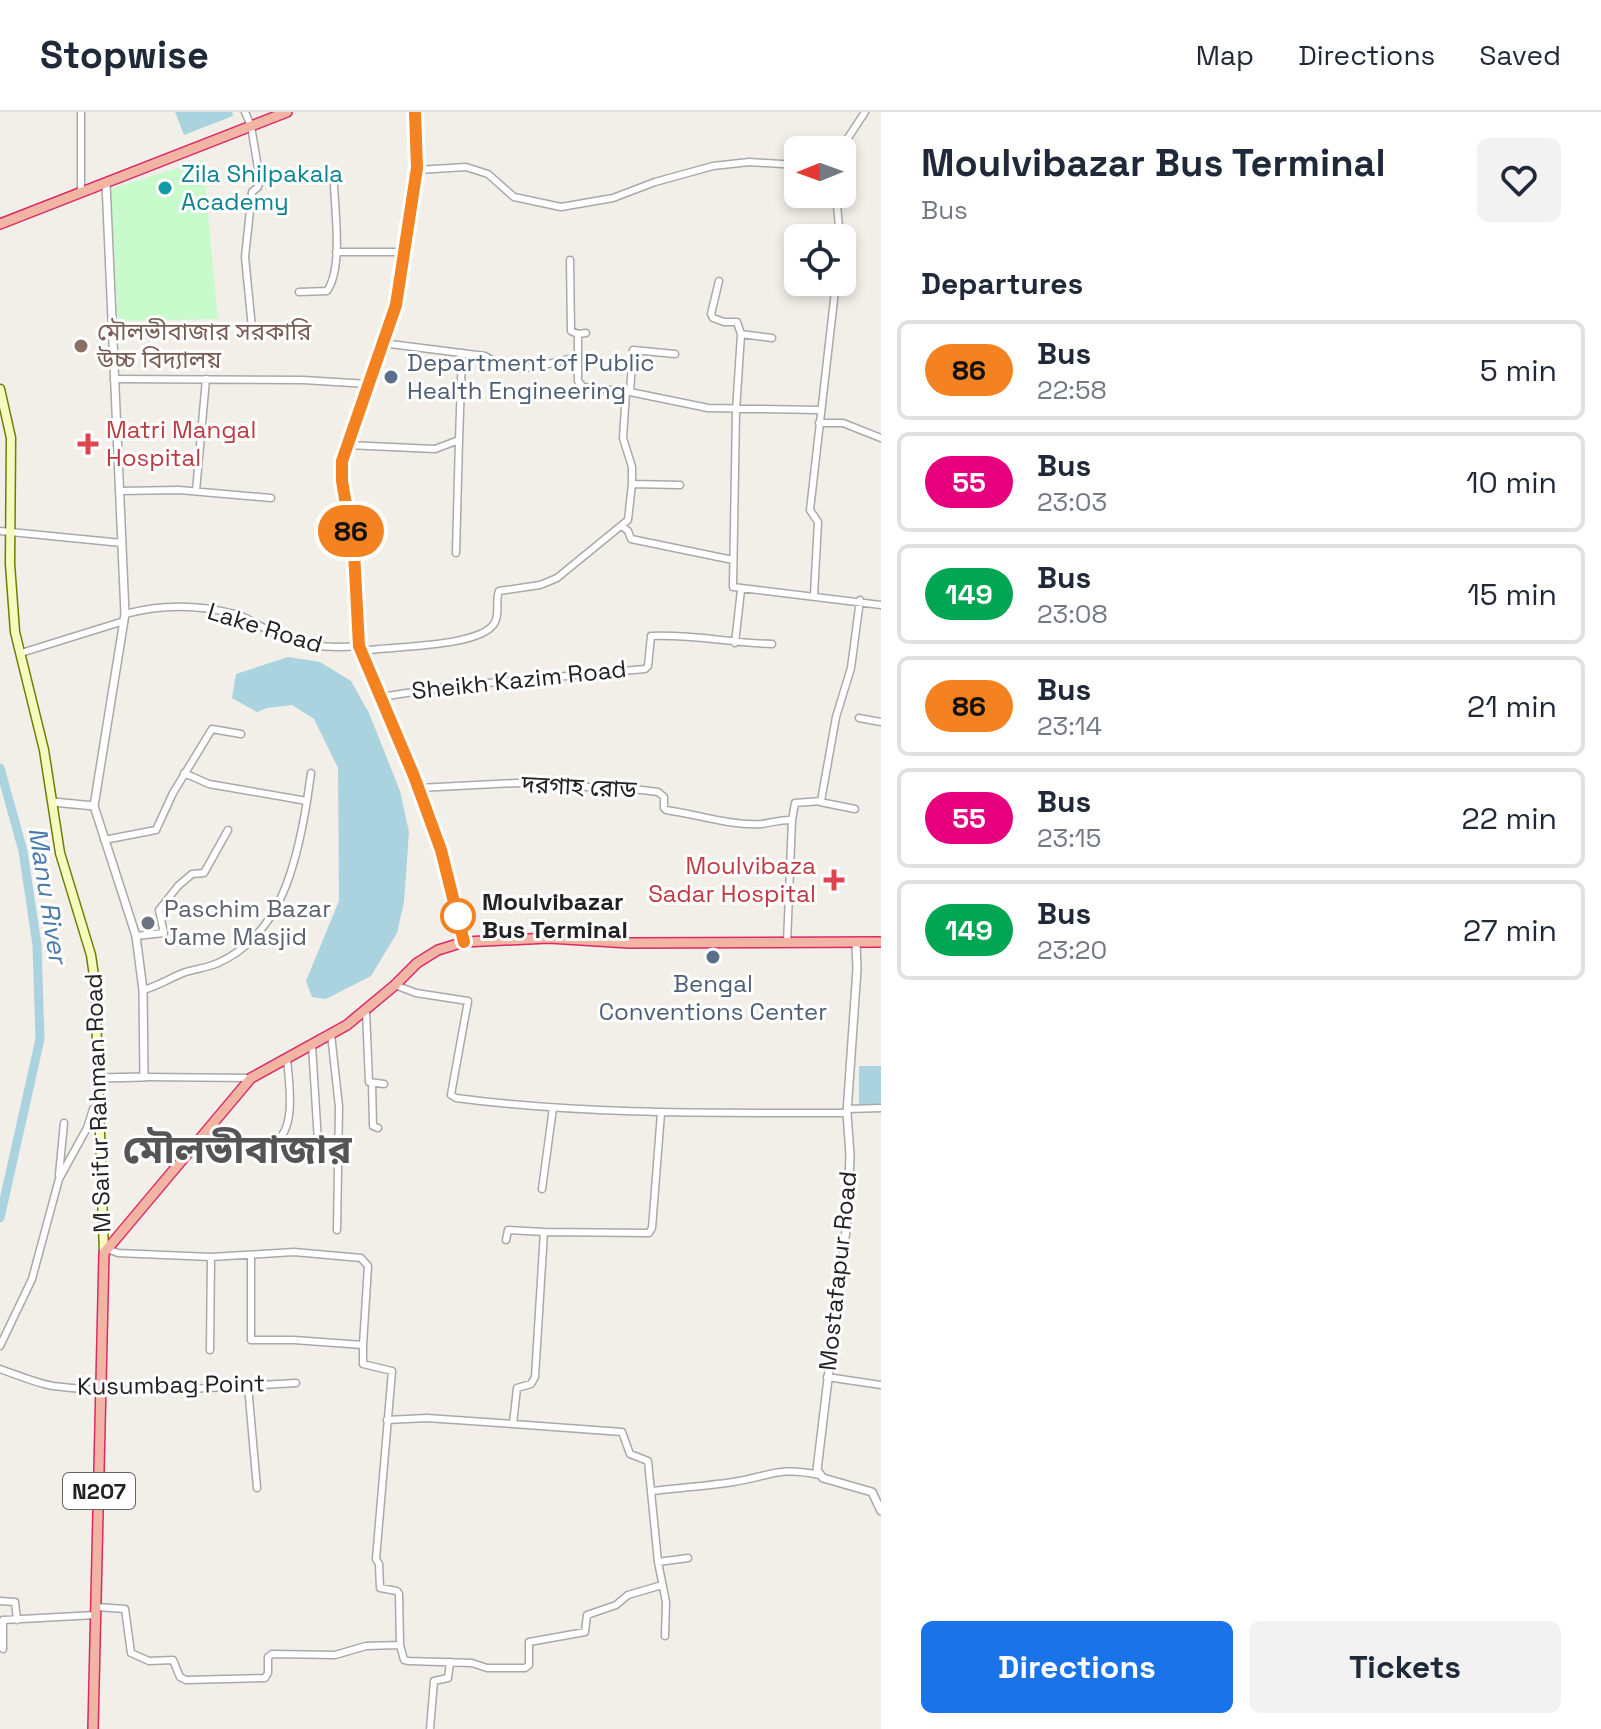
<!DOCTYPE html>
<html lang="en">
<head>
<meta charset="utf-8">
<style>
	body { margin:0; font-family:"Space Grotesk","Noto Sans Bengali",sans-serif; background:#f2f2f3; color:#1f2937; height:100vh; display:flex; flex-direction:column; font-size:30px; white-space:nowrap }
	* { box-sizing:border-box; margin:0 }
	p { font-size:26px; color:#747a83 }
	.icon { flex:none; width:44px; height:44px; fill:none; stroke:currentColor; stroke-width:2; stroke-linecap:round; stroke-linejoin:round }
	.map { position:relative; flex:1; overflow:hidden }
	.panel { display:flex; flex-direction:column; background:#fff; width:720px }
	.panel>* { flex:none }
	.badge { padding:0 16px; border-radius:26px; font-size:28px; line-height:52px }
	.needle { width:52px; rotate:269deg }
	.buttons { position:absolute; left:784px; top:24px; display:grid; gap:16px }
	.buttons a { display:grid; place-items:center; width:72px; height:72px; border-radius:12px; background:#fff; box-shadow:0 4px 12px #0003; font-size:40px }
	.map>.badge { position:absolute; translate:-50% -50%; box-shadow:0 0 0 4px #fff }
	h2 { padding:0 40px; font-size:30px; line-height:72px }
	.round { display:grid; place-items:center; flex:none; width:84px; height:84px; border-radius:12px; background:#f2f2f3 }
	.head { display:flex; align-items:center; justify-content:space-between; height:136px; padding:0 40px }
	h1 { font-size:38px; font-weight:700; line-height:60px }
	.button { display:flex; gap:16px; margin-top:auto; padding:16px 40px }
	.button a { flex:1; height:92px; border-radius:12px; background:#1a73e8; color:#fff; font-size:32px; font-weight:700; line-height:92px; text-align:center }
	.button a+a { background:#f2f2f3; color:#1f2937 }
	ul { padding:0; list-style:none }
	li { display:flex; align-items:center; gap:24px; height:100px; margin:0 16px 12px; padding:0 24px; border:4px solid #e0e1e3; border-radius:12px }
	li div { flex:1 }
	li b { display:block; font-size:30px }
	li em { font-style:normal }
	li .badge { min-width:88px; font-weight:700; text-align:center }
	header { display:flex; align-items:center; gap:48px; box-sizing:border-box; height:112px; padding:0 40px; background:#fff; border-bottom:2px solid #e0e1e3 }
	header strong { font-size:38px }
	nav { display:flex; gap:44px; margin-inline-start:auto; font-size:28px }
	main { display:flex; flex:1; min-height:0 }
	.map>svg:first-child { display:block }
</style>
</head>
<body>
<header>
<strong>Stopwise</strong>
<nav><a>Map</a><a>Directions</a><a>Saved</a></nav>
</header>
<main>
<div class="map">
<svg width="881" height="1617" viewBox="0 0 881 1617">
	<rect width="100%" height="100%" fill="#f2efe9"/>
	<path fill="#c8facc" d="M203,48L218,207L118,209L110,77Z"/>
	<path fill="#aad3df" d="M175,0H232L233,4L184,23Z
		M288,545L320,550L351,569L369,601L400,679L409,720L404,790L397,821L371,864L326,887L312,885L306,869L339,789L338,656L314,607L292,593L267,596L257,600L232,586L236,562Z
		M859,954H881V994L859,995Z"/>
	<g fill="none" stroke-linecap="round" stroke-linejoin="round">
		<path stroke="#aad3df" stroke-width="9" d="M0,656L23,739L37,833L40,927L0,1106"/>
		<defs>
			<path id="minor" d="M245,0L251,14L260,68L258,75L252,80L245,145L252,216
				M840,38L865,0
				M417,58L466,55L488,62L514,85L561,95L613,86L655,70L713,54L749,50L798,53
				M81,81V0
				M836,82L840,126
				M336,140H405
				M570,148L571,219L578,222L586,221
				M719,169L711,202L713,206L724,210H737L741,222L736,299L733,475L881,493
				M299,180L327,179C343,156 335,101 334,73
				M578,222V269L583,275L630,280L708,296L819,298
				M741,222L772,226
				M382,231L485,244L502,254L514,257L535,255L578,245
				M114,267L303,268L368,272
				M630,280L633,238L675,242
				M819,311H843L881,326
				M347,333L435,337L459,328L462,241
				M632,372L680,373
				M119,379L179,378L271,386
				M196,379L206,267
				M622,414L628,419L631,427L733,448
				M0,419L122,431
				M456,441L459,328
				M814,483L818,410L810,398L836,170
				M125,502C162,492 197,492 235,502C247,505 258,513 269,519C300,534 325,537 359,534
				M735,531L741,478
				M361,539C388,534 483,536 495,510C500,500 495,489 499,479L540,473L557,466L628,408L632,372V355L623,326L626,280
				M21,541L124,509
				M380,585L454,574L645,557L648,554L651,524C694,522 730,531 772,532
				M859,606L881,610
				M418,676L517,671L642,678L658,680L664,685V696L666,698C696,702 730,714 761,712C772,711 781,707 792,708L787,831
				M307,689L311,661
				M820,690L855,697
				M792,708L795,691L821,689L836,605L851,556L860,488
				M104,728L156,718L173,681L212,617L241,622
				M136,824L164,821L159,798L178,774L192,762L204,761L228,718
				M395,873L416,881L468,889L452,977L451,983L456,986C585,1003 716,1001 847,1001
				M143,878C158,874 168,867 183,861C194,857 207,856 218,851C281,823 297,750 307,689L209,672L184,661
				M366,899L369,970L384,972
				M331,922L339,995L337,1118
				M312,933L319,1046
				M144,965L251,966
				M372,971L373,1014L378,1016
				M847,997L881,996
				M270,1042L274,1030C297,1019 289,970 287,947
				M59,1063L64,1011
				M542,1077L553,996
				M506,1128L508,1118L544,1120
				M107,1137L118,1141L211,1145L294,1140L361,1146L368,1154L363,1233L294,1228H251V1143
				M363,1233V1252L392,1259L376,1447L379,1452L380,1476L397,1479L399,1482L400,1533
				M0,1234L32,1167L59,1067L87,1016L93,997L100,998
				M210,1238L211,1145
				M0,1257C17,1263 36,1271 53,1274C133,1284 216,1275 296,1271
				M827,1265L881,1273
				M248,1274L257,1376
				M387,1308L427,1306L513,1312L517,1276L531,1272L535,1265L544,1120L649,1121L652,1116L661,1001
				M513,1312L622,1320L630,1342L648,1349L658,1450L666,1490L665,1524
				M652,1379C679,1376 706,1374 733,1370C771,1364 779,1354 820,1363
				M658,1450L688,1446
				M0,1489L15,1490L17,1508
				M97,1495L125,1497L131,1541L149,1549L173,1548L180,1565L186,1568L265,1566L268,1561V1545L272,1542L335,1543L366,1534L400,1533L404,1548L409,1549L472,1551L487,1556H525L529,1553V1530L585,1520L587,1503L616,1493L628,1483L662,1473
				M3,1537V1508L96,1503
				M430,1617L434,1569L448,1566L450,1550"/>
			<path id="tertiary" d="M53,690L94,694
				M856,831L857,857L847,1001L850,1043L848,1101L817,1358L823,1366L872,1380L881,1399
				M99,966L144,965L143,878L136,824L94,694L125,502L106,71"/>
			<path id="secondary" d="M0,277L11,326L10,452L15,520L44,638L60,741L91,843L95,871L104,1141"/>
			<path id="trunk" d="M415,0L417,56L396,193L342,349V369L354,440L359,534L414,664L441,738L464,830
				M0,112L287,0
				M93,1617L104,1141L251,966L347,913L395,873L417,851L438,838L464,830L549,826L629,831L881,830"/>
		</defs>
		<use href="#minor" stroke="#a9a9a9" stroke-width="9"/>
		<use href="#tertiary" stroke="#a9a9a9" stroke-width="10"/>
		<use href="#secondary" stroke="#707d05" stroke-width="11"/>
		<use href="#trunk" stroke="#dc2a67" stroke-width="12"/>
		<use href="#minor" stroke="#fff" stroke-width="6"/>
		<use href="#tertiary" stroke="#fff" stroke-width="7"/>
		<use href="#secondary" stroke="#f7fabf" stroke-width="8"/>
		<use href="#trunk" stroke="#f2b4a3" stroke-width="9"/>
	</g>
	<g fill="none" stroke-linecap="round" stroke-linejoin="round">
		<defs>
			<path id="line" d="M415,0L417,56L396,193L342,349V369L354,440L359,534L414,664L441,738L464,830"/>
		</defs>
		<use href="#line" stroke="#fff" stroke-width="18"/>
		<use href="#line" stroke="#f58220" stroke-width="12"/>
	</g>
	<circle fill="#0f9aa8" stroke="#fff" stroke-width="3" cx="165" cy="76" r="8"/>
	<circle fill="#8d6e63" stroke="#fff" stroke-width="3" cx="81" cy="234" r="8"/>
	<g fill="#5c6f8a" stroke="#fff" stroke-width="3">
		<circle cx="391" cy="265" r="8"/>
		<circle cx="713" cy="845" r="8"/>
	</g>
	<g fill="#e0444e" stroke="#fff" stroke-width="3">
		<path d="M84 320h8v8h8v8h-8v8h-8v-8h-8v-8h8z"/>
		<path d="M830 756h8v8h8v8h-8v8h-8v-8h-8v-8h8z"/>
	</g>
	<circle fill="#fff" stroke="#f58220" stroke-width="4" cx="458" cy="804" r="16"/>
	<circle fill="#6b7280" stroke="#fff" stroke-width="3" cx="148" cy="811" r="8"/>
	<g text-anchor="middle" stroke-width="6" stroke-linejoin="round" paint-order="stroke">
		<rect fill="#fff" stroke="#646464" stroke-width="2" x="63" y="1361" width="72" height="36" rx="6"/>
		<g font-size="22" font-weight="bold" fill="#222">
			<text x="99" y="1387">N207</text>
		</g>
		<g font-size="24" fill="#0d838f" stroke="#fff" text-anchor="start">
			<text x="181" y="70">Zila Shilpakala<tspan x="181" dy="28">Academy</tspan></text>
		</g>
		<g font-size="24" fill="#785e54" stroke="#fff" text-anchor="start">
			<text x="97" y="228">মৌলভীবাজার সরকারি<tspan x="97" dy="28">উচ্চ বিদ্যালয়</tspan></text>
		</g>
		<g font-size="24" fill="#4e5e75" stroke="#fff" text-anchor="start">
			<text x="407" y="259">Department of Public<tspan x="407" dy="28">Health Engineering</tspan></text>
			<text x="713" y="880" text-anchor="middle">Bengal<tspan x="713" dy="28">Conventions Center</tspan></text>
		</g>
		<g font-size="24" fill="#be3a42" stroke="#fff" text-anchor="start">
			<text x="106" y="326">Matri Mangal<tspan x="106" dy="28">Hospital</tspan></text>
			<text x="816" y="762" text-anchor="end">Moulvibaza<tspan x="816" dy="28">Sadar Hospital</tspan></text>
		</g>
		<g font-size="24" fill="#222" stroke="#fff">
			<text transform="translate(265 516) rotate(17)" y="8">Lake Road</text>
			<text transform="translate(519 568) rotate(-6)" y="8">Sheikh Kazim Road</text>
			<text transform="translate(579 675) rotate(3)" y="8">দরগাহ রোড</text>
			<text transform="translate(98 991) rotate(-92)" y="8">M Saifur Rahman Road</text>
			<text transform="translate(838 1159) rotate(-84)" y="8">Mostafapur Road</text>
			<text transform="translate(171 1273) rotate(-1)" y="8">Kusumbag Point</text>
		</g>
		<g font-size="24" font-weight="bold" fill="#222" stroke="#fff" text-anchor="start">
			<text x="482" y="798">Moulvibazar<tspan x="482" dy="28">Bus Terminal</tspan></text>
		</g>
		<g font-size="24" fill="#5b616d" stroke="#fff" text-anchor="start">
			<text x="164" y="805">Paschim Bazar<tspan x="164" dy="28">Jame Masjid</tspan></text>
		</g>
		<g font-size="26" font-style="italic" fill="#4a7aab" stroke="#fff">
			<text transform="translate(48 783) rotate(81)" y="9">Manu River</text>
		</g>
		<g font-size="40" font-weight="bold" fill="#555" stroke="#fff">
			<text x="237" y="1051">মৌলভীবাজার</text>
		</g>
	</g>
</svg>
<div class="buttons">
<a><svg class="needle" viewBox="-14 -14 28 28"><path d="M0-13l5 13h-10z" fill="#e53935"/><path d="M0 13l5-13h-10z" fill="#747a83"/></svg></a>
<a><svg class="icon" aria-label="locate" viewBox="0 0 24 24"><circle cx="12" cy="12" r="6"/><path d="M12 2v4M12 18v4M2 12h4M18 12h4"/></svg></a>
</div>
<b class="badge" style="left:351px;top:419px;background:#f58220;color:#111">86</b>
</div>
<section class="panel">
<div class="head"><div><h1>Moulvibazar Bus Terminal</h1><p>Bus</p></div><a class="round"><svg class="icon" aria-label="heart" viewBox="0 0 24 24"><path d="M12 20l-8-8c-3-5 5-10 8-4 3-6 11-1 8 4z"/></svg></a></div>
<h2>Departures</h2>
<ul>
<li><span class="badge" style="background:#f58220;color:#111">86</span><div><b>Bus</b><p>22:58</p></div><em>5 min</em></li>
<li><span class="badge" style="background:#e6007e;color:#fff">55</span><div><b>Bus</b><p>23:03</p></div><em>10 min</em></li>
<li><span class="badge" style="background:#00a651;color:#fff">149</span><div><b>Bus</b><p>23:08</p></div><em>15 min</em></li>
<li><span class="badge" style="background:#f58220;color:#111">86</span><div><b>Bus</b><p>23:14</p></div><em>21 min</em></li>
<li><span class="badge" style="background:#e6007e;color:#fff">55</span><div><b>Bus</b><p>23:15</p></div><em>22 min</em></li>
<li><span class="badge" style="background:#00a651;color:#fff">149</span><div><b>Bus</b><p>23:20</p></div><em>27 min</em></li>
</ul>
<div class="button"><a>Directions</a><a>Tickets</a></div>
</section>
</main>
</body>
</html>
